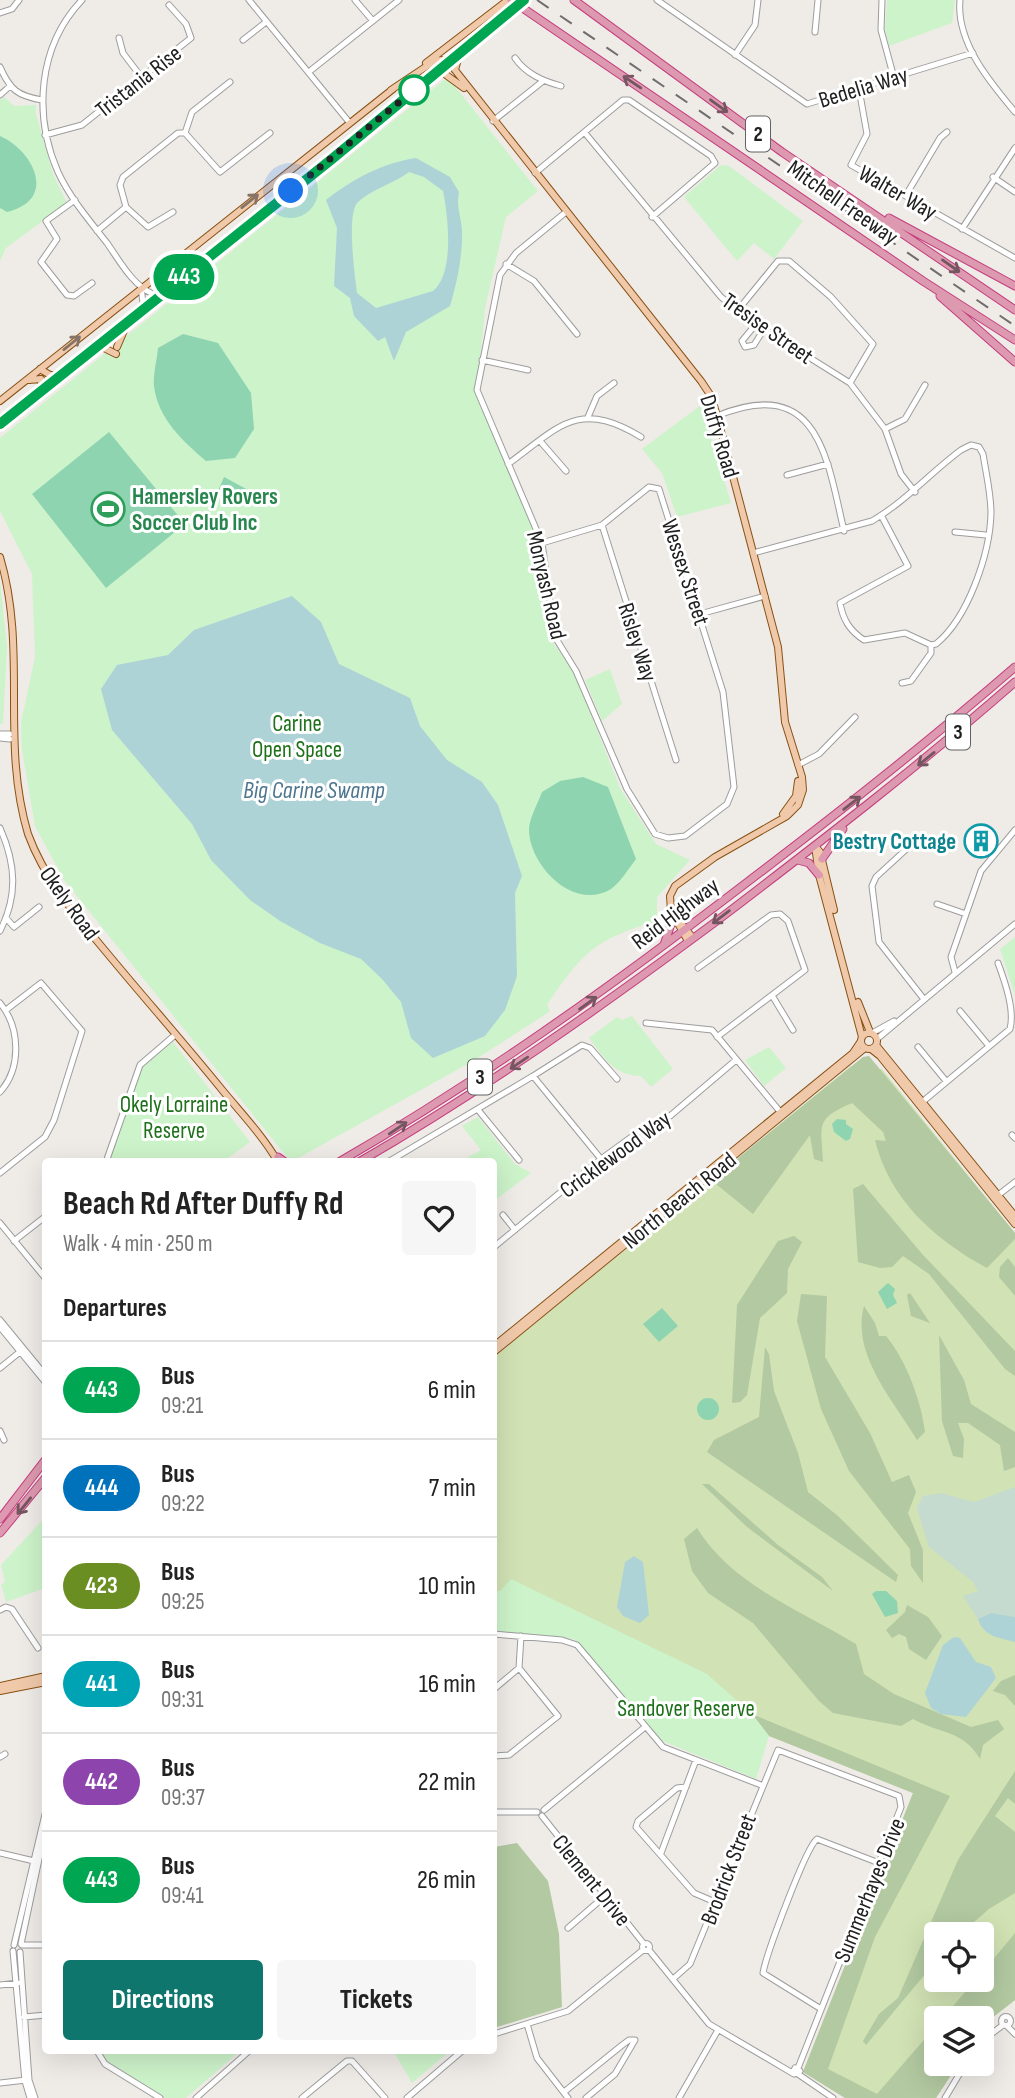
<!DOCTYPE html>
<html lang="en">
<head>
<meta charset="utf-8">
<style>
	body { margin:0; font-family:"Sofia Sans Condensed",sans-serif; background:#f6f6f6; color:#222; height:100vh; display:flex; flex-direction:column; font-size:26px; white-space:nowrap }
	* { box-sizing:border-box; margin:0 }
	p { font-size:23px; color:#767676 }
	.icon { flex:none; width:38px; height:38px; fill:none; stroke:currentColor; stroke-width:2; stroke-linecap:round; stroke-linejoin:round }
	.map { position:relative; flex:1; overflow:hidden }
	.drawer { position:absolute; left:42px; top:1158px; width:455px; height:896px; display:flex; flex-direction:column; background:#fff; border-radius:7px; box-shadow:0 7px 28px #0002 }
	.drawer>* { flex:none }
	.badge { padding:0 14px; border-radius:23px; font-size:24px; line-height:46px }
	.fabs { position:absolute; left:924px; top:1922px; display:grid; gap:14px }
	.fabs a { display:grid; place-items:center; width:70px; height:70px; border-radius:7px; background:#fff; box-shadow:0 7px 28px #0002; font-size:35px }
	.you { position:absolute; width:35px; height:35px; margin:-18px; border:5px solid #fff; border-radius:50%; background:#1a73e8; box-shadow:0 0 0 10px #1a73e833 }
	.map>.badge { position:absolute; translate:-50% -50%; box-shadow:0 0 0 4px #fff }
	h2 { padding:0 21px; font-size:26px; line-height:63px }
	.round { display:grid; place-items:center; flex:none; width:74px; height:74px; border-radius:7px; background:#f6f6f6 }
	.summary { display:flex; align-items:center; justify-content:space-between; height:119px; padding:0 21px }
	h1 { font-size:33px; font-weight:700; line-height:52px }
	.primary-button { display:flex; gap:14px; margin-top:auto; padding:14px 21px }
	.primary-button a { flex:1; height:80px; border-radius:7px; background:#0f766e; color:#fff; font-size:28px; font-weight:700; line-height:80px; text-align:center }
	.primary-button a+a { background:#f6f6f6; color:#222 }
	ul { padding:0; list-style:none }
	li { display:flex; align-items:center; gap:21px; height:98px; padding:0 21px; border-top:2px solid #e0e0e0 }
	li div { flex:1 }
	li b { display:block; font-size:26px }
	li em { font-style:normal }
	li .badge { min-width:77px; font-weight:700; text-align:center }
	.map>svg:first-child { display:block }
</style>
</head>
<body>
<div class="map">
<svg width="1015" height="2098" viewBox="0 0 1015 2098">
	<rect width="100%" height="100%" fill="#efebe7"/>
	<path fill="#d1e2b4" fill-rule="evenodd" d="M851,1066L882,1069L1015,1233V2000L988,2021L982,2030V2018H936V2063H959L936,2098H845L803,2072L913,1793L769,1736L752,1714L494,1591V1357ZM936,1934H982V1979H936Z"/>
	<path fill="#b2c9a1" d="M869,1056L1015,1233V1239L987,1268C935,1240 889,1199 875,1140L886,1141L883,1132L852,1103C815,1119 821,1124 823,1162L814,1159L810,1135L753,1214L711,1180L863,1057Z
		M863,1184L923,1255L1015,1351V1376L1005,1369L929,1274L903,1256L892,1267L880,1268L858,1262L853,1189Z
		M794,1236L802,1242L788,1269L787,1293L760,1318L747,1395L740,1402L732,1403L737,1305L778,1241Z
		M1008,1258L1015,1267V1296L999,1277L1000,1267Z
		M910,1293L930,1323L911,1316L907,1295Z
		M801,1294L827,1296L825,1357L870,1433L892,1482L909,1475L916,1492L908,1513L923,1550V1583L911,1566L910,1549L849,1471L821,1409L797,1321Z
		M864,1306L875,1323L879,1336H886C906,1360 921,1400 925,1432L917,1440C894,1401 851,1355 864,1306Z
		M939,1335L964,1380L971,1404L1015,1432V1467L1004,1471L1000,1445L968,1423H958L964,1439L963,1458L953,1456L942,1421Z
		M765,1347L769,1354L774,1391L798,1453L808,1492L838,1516L898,1575L896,1582L707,1452L714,1440L759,1417Z
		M702,1484H709L778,1545L822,1577L833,1591L747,1527Z
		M697,1528C733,1586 799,1609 856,1644L864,1674L894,1694L971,1727L998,1720L1004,1729L983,1745L980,1759C962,1729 942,1735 913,1719L901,1726L833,1713L819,1701L753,1623L708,1593L692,1571L684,1539Z
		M907,1605L928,1617L942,1636L926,1660L909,1649L906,1637L899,1634L892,1638L886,1630L905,1612Z
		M1015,1675V1706L1005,1695L993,1691L1001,1681Z
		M752,1714L950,1796L875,1937L828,2069L877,2094L936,2026V2063H959L936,2098H845L803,2072L913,1793L769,1736Z
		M1015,1771V1804L1008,1798L995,1816L1015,1832V1893L989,1909L960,1934H936V1961L866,2045L863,2041L879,2014L898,1998L958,1860Z
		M517,1843L548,1881L559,1934L562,2007L494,2028V1847Z
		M1015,1933V2000L988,2021L982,2030V2018H943L976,1979H982V1973Z"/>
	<path fill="#c6dbcf" d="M1015,1487V1617L991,1613L978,1619L963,1596L978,1591L973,1582L929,1547L917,1508L923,1496L941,1493L974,1502Z"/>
	<path fill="#cdf3ca" d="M887,0H955L952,23L889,46L885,29Z
		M444,80H450L538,191L506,217L485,308L477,392L527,511L537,547L552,641L574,672L620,788L656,844L690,860L657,897V921C595,939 582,953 547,1005L550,1011L543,1016L473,1061L291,1162L64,880L35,826L22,750L21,723L35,657L32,574L0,511V438Z
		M4,97L14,106L36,105V114L53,174L67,203L6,248L0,261V100Z
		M721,165L729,166L803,221L774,259L754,243L737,261L684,197Z
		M701,405L731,503L677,517L662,473L642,449Z
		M0,581L7,647L3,724H0Z
		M610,669L622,704L602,721L585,680Z
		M1015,937V995L1000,949Z
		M632,1016L673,1069L651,1087L641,1076C615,1076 604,1058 589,1038L617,1017L622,1020Z
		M173,1042L250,1142L223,1162H119L110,1159L142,1067Z
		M769,1047L786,1068L764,1086L745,1060Z
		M478,1117L515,1164L531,1173L494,1201V1162H459L481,1150L462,1126Z
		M45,1517V1588L6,1602L1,1584L5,1583L1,1565Z
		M511,1579L707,1674L752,1714L769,1736L756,1779L660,1740L574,1639L494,1631V1591H500Z
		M101,2051H240L186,2098H164L102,2059Z
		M399,2051H450L412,2083L394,2052Z"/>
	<path fill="#8fd4b0" d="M0,136C34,151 58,200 7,212L0,208Z
		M183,334L218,343L251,393L254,429L235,458L206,461C183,441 158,419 154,386C153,374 157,360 158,348Z
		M109,432L185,524L106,588L32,494Z
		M224,477L250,491L244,503L218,491Z
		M583,777L608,787L636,859C629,868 620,883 611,889C574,912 528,865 529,828C530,817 538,803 542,792L560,781Z
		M837,1119L846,1120V1124L853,1129L850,1139L846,1141L834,1132L832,1124Z
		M888,1283L895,1289L893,1295L897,1303L887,1309L878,1292Z
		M662,1308L678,1326L659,1342L643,1324Z
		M697 1409a11 11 0 1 1 22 0a11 11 0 1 1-22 0Z
		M876,1591H886L897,1601L898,1613L885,1617L872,1594Z"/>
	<path fill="#add3d7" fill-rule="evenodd" d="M416,158L450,177L459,192C456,206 461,216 462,230C463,254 457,283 450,306L406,332L394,361L385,337L378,341L354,316L350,298L334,286L337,228L326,200C353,179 382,163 416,158ZM409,172L424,177L443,191C448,216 455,273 433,291L376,308L357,293C355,276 346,213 358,202C372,189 393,184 409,172Z
		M292,596L321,622L339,664L410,698L420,726L447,760L482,782L498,805L522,876L515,893L517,976L505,1010L485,1036L433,1058L411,1038L401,1002L382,979L361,959L320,943L280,921L250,900L211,860L192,824L112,730L101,689L117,665L168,655L194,630Z
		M634,1556L643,1562L649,1615L640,1623L623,1616L617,1607L625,1562Z
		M991,1613L1015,1617V1642C999,1638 983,1636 978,1619Z
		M954,1637L960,1638L976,1662L991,1667L996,1678L966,1717L941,1714L931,1708L925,1693L943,1645Z"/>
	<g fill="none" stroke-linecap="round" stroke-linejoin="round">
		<defs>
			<path id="minor" d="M82,0C38,46 33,115 58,172C70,198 89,220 107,243C119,260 133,286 153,294L165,290
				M249,0L349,122
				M355,0L373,21
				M657,0L807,104L973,53
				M882,0L881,30L894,78
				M960,0C956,42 989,81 1015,112
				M0,13L12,9L19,0
				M815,32L818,0
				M119,38L123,53L142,78
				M243,40L266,22
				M735,55L755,25L758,0
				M515,58C526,74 543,81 561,86
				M0,67C10,90 18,96 42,100
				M310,71L399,0
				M859,89L867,134L851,165L1015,258
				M0,95L9,87
				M493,121L543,81
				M185,133L192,112L230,82
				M585,133L721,297L756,324L850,383L885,429L901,474L915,492
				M45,135L82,125L191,38L186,24L169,5
				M535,173L623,100H629L711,156L715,163L652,217
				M993,177L1015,192
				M906,195L940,138L947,132
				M75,200L46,221L57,239L41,262L67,295L74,296L92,283
				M126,207L148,227L173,212
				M962,229L1015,148
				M97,231L126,207L120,185L123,177L178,133H185L220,172L270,133
				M506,264L534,281L577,334
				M738,310L778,261H789L831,297L873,344L850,383
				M140,311L143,303L141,287
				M756,324L742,341L745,347L754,345L764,329
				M482,360L528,370
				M717,416C818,374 827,457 844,531
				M588,417L597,396L614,383
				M885,429L905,419L925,385
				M540,441L566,471
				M508,464C560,426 578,399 641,437
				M787,475L828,464
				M602,525L676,760
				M955,532L986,535
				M542,543L602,525L649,487L659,489L723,692L734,787L727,804L685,836L668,838L655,834L627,789L576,671L555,637L542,543L477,390L500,275L516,253L566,212
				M753,553L872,521C906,501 930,473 961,450L971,445L979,447L983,454C986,473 991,494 991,513C990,554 968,618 936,644L931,645L905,633L864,640C850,631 843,620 840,603L908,566L881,515
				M700,614L765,596
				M902,683L911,681L931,653V645
				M0,734H10
				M0,738L10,739
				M798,765L819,754L855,717
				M0,828C16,864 18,896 0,931
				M912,844L876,877L872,886L879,942L923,998
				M937,904L966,914
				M6,918L14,927L39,907
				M698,968L771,915L780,914L788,921L805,970L717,1037
				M955,972L951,957L981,871L1015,830
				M773,997L793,1030
				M0,1003C20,1027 22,1068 0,1092
				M960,1011L989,1046
				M646,1023L712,1030L782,1114
				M872,1033L894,1021
				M877,1039L1015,924
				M918,1047L946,1081
				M533,1076L582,1045L590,1048L617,1079
				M921,1103L1010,1029C1015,1010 1005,982 998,963
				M479,1111L519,1160
				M1012,1135L1015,1138
				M106,1162L140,1065L175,1035
				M388,1162L533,1076L601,1159
				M0,1173L45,1137L54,1120L82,1031L41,983L6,1010
				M997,1196L1015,1182
				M503,1215L515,1230
				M0,1223L46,1279
				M14,1241L46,1216
				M494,1247L601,1159L648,1125L670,1116L736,1060
				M0,1320L46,1376
				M0,1327L46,1383
				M0,1368L21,1351
				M0,1431L4,1440
				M0,1610L6,1607L12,1609L38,1648
				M494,1634L562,1640L577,1645L663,1747L761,1785
				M494,1689L519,1668
				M494,1756L509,1755L558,1716L519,1668L521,1636
				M0,1757L5,1754
				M686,1787L677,1788L638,1821L636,1827L694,1893L715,1902
				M544,1810L645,1727
				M494,1812H537
				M542,1816L644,1944
				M0,1853L34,1861
				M661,1853L696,1760
				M568,1928L605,1896
				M642.5 1947a3.5 3.5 0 1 1 7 0a3.5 3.5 0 1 1-7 0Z
				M21,1944L46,1826
				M14,1945L46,1810
				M22,1945H46
				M649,1950L709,2024L794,2074L800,2071L795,2068L793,2072
				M13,1951L25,2081L30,2098
				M20,1952L29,2080L35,2098
				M673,1979L690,1964L778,1750L899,1796L901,1807L798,2068
				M0,1985L18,1983
				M821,2009L763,1973C766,1955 806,1847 817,1839L879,1863
				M1001.5 2021a4.5 4.5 0 1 1 9 0a4.5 4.5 0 1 1-9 0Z
				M24,2017L46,2015
				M527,2024L537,2058L568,2098
				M1007,2026L1015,2034
				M494,2034L568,2011L643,1950
				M982,2041L1003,2025
				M97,2051L105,2064L160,2098
				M798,2074L833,2098
				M0,2083L26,2080
				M564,2092L621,2046L629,2040H635L615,2074L586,2098
				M196,2098L249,2051
				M302,2098L347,2061H352L385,2098
				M407,2098L462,2051
				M679,2098L718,2030
				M945,2098L966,2063"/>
			<path id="major" d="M426,63L508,0
				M438,69L464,88
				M455,70L458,59L469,48
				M391,90L433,62L441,60L451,65L701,381L711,396L717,416L778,647L785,722L802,777L803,790L798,805L787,816L715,857L675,886L670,896L671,911L688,941
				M98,345L116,354
				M117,347L126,326
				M40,369L50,375H61
				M29,380L41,379L42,389
				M0,401L393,89
				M0,424L332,159L508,13
				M0,557C28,652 0,740 28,834C45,880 76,916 107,953C145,999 185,1044 223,1091C242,1114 263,1136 278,1162
				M783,814L796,796L798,781
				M815,846L819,875L862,1037
				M815,846L820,852L834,910
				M672,913L693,938
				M858,1002L870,1032
				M861 1041a8 8 0 1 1 16 0a8 8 0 1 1-16 0Z
				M876,1045L1015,1216
				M871,1049L880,1056L1015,1224
				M494,1346L853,1053L861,1041
				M494,1352L865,1048
				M0,1686L46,1676
				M0,1691L46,1682"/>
			<path id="highway" d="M511,0L923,281L1015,340
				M574,0L782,152L1015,310
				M889,218L1015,286
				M940,296L1015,362
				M822,859L843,829
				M798,860L809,863L819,875
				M664,945L673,918
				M278,1157L285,1162
				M339,1162C479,1081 609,988 737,890C832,818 925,745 1015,667
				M359,1162C484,1090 602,1006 718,920C819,843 919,766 1015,682
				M0,1519L46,1459
				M0,1533L46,1477"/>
		</defs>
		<use href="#minor" stroke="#9d9d9d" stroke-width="7"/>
		<use href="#major" stroke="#885113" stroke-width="8"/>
		<use href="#highway" stroke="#c53c7e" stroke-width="9"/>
		<use href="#minor" stroke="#fff" stroke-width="5"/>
		<use href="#major" stroke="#f0c9ab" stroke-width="6"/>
		<use href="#highway" stroke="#dc99af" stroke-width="7"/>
		<path stroke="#6e6e6e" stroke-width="2" stroke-dasharray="14 14" stroke-linecap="butt" d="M537,0L1015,326"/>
		<defs>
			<path id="major-bridge" d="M508,13L524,0"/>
		</defs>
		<use href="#major-bridge" stroke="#885113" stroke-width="8" stroke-linecap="butt"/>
		<use href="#major-bridge" stroke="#f0c9ab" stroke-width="6"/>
	</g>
	<defs><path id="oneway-shaft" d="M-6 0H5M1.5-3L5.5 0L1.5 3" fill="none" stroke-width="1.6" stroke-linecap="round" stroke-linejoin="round" transform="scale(1.75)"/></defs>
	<g stroke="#755660">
		<use href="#oneway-shaft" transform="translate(632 82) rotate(-146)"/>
		<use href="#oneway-shaft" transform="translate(719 106) rotate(36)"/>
		<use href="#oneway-shaft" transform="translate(951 266) rotate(35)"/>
		<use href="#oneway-shaft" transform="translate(926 759) rotate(141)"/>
		<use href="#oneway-shaft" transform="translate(852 803) rotate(-38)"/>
		<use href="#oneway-shaft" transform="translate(721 917) rotate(143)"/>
		<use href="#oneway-shaft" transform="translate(588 1003) rotate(-36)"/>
		<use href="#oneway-shaft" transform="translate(519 1063) rotate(146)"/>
		<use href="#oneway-shaft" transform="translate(398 1128) rotate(-34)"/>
		<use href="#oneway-shaft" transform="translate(24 1506) rotate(129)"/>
	</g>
	<g stroke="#887466">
		<use href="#oneway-shaft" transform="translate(250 201) rotate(-39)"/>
		<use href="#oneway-shaft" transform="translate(72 343) rotate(-39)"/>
	</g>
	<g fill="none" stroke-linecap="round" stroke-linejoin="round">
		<defs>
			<path id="line" d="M0,424L332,159L524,0"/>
		</defs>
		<use href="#line" stroke="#fff" stroke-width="16"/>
		<use href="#line" stroke="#00a651" stroke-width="10"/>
		<path stroke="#202020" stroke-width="7" stroke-dasharray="0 12.6" d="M291,191L419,86L414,90"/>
	</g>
	<defs>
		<symbol id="stadium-ring" viewBox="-11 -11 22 22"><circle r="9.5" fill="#fff" stroke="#2e9e5b" stroke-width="1.5"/><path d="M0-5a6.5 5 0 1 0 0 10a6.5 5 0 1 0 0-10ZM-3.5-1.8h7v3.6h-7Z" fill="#2e9e5b"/></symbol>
		<symbol id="building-ring" viewBox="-11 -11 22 22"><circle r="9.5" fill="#fff" stroke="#0f9aa8" stroke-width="1.5"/><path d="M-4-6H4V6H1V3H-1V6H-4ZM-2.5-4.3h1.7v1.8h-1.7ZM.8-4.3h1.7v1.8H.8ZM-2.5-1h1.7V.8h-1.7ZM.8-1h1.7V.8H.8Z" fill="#0f9aa8"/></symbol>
	</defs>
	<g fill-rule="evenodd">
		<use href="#stadium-ring" x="89" y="490" width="38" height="38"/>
		<use href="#building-ring" x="962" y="822" width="38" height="38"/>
	</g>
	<circle fill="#fff" stroke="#00a651" stroke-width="3.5" cx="414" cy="90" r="14"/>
	<g text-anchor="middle" stroke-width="6" stroke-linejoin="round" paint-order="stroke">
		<g fill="#fff" stroke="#636363" stroke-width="2">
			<rect x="746" y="116.5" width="24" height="35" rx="5"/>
			<rect x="946" y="714.5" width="24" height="35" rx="5"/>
			<rect x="468" y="1059.5" width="24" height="35" rx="5"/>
		</g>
		<g font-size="21" font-weight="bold" fill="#202020">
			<text x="758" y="141">2</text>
			<text x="958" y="739">3</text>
			<text x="480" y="1084">3</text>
		</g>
		<g font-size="23" fill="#202020" stroke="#fff">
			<text transform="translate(138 81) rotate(-38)" y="8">Tristania Rise</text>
			<text transform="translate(863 87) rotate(-17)" y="8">Bedelia Way</text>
			<text transform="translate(898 192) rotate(30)" y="8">Walter Way</text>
			<text transform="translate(843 202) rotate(35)" y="8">Mitchell Freeway</text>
			<text transform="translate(768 328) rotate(35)" y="8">Tresise Street</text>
			<text transform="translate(720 436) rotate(73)" y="8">Duffy Road</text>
			<text transform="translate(686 572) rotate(72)" y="8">Wessex Street</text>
			<text transform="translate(547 585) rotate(77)" y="8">Monyash Road</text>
			<text transform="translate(638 642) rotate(72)" y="8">Risley Way</text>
			<text transform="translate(70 903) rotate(54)" y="8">Okely Road</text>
			<text transform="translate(675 913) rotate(-37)" y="8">Reid Highway</text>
			<text transform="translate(615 1154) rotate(-36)" y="8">Cricklewood Way</text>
			<text transform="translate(679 1200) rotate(-39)" y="8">North Beach Road</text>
			<text transform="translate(728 1869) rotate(-69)" y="8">Brodrick Street</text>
			<text transform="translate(592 1880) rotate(51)" y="8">Clement Drive</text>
			<text transform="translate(869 1890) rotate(-68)" y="8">Summerhayes Drive</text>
		</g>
		<g font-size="23" font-weight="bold" fill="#27864d" stroke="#fff" text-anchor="start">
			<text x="132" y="504">Hamersley Rovers<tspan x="132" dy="26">Soccer Club Inc</tspan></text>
		</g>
		<g font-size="23" fill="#1e711a" stroke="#fff">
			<text x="297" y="731">Carine<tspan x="297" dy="26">Open Space</tspan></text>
			<text x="174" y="1112">Okely Lorraine<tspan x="174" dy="26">Reserve</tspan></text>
			<text x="686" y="1716">Sandover Reserve</text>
		</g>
		<g font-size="23" font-weight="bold" fill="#0d838f" stroke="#fff" text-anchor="end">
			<text x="956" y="849">Bestry Cottage</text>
		</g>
		<g font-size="24" font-style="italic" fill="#4d768e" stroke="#fff">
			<text x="314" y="798">Big Carine Swamp</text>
		</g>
	</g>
</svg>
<div class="fabs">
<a><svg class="icon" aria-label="locate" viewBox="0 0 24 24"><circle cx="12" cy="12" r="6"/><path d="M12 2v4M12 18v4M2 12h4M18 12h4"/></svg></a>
<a><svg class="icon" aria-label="layers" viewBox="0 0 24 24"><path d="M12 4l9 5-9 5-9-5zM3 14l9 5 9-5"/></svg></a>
</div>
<div class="you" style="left:291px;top:191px"></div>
<b class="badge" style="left:184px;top:277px;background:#00a651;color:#fff">443</b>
<section class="drawer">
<div class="summary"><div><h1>Beach Rd After Duffy Rd</h1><p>Walk · 4 min · 250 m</p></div><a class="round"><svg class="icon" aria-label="heart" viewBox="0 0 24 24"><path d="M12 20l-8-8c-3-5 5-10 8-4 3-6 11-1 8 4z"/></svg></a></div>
<h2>Departures</h2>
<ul>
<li><span class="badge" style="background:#00a651;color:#fff">443</span><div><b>Bus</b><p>09:21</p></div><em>6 min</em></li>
<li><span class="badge" style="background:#0072bc;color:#fff">444</span><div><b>Bus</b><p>09:22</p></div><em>7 min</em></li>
<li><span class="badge" style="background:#6b8e23;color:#fff">423</span><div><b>Bus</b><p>09:25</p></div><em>10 min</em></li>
<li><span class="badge" style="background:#00a3b4;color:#fff">441</span><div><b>Bus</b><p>09:31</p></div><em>16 min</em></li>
<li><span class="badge" style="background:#8e44ad;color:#fff">442</span><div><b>Bus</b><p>09:37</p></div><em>22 min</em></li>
<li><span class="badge" style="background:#00a651;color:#fff">443</span><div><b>Bus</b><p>09:41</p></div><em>26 min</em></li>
</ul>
<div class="primary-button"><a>Directions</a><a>Tickets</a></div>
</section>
</div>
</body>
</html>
